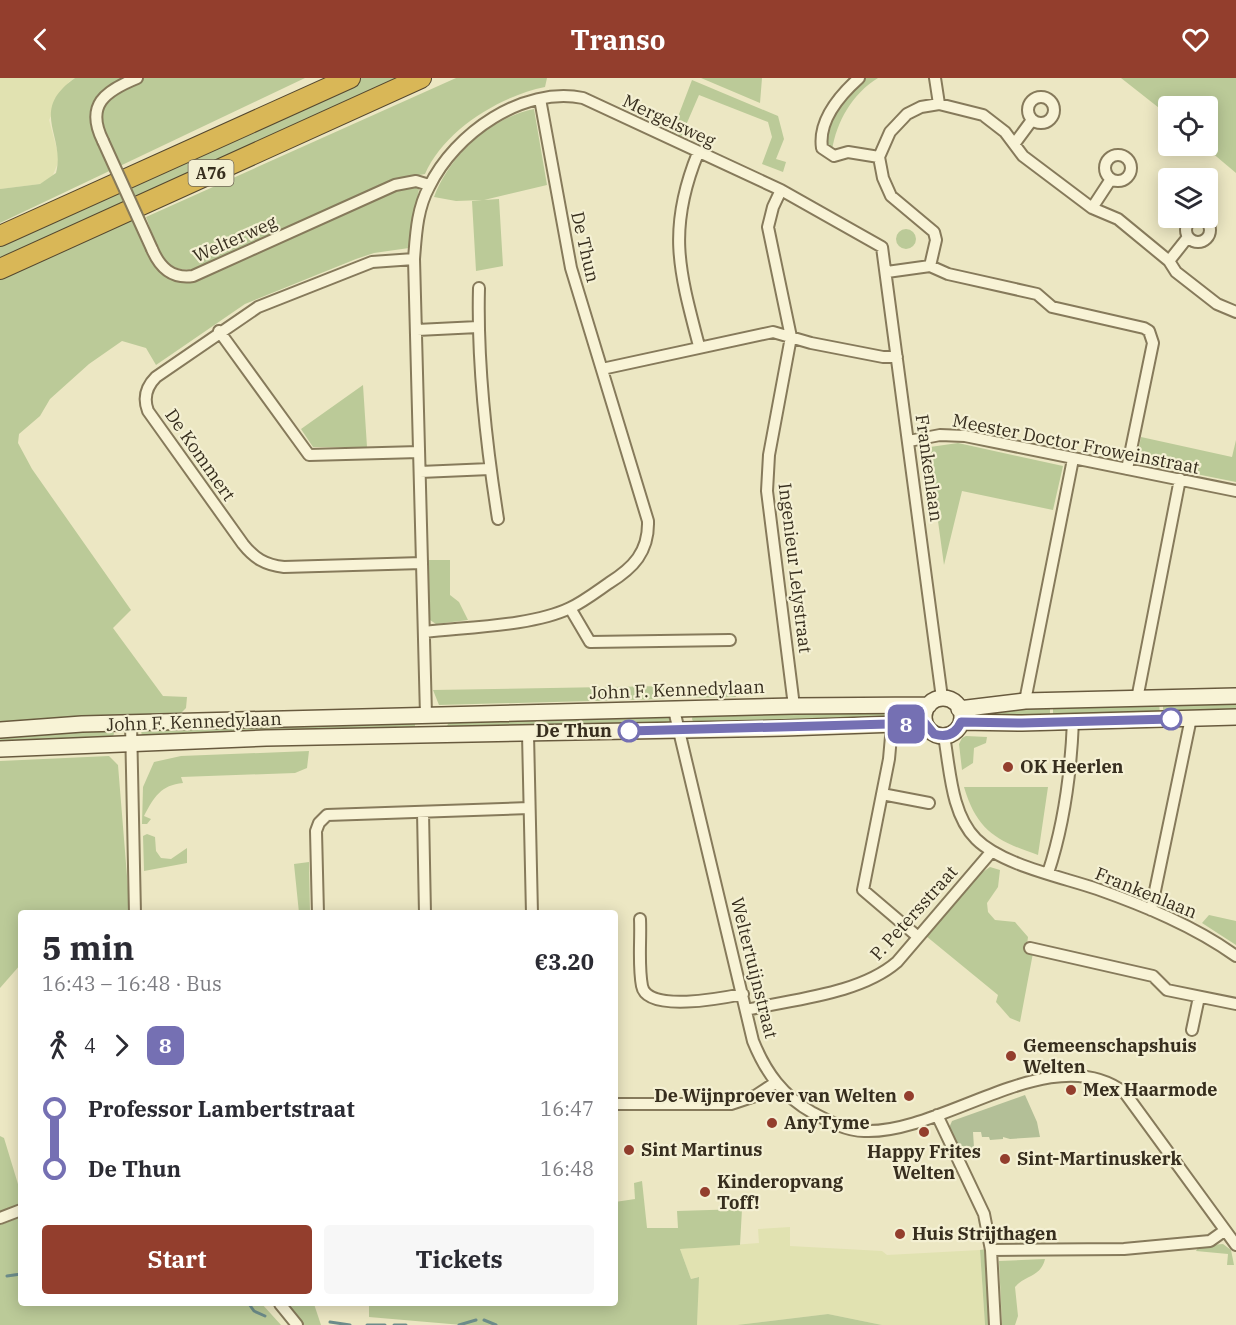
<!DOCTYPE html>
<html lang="en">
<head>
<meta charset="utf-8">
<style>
	body { margin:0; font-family:"IBM Plex Serif",serif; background:#f7f7f7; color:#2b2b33; height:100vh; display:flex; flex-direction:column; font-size:22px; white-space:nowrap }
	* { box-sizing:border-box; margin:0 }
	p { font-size:20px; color:#7c7c81 }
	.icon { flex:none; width:33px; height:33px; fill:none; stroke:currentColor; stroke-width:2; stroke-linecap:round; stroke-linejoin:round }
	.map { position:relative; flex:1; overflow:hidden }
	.sheet { position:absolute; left:18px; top:832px; width:600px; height:396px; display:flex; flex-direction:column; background:#fff; border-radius:6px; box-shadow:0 3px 15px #0003 }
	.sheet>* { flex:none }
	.badge { padding:0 12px; border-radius:9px; font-size:21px; line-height:39px }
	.tools { position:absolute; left:1158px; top:18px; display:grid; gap:12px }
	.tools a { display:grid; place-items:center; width:60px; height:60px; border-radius:6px; background:#fff; box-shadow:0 3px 15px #0003; font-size:30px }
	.map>.badge { position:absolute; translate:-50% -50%; box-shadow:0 0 0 3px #fff }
	.legs { display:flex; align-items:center; gap:9px; height:66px; padding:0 24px; font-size:20px }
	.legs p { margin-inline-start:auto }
	.overview { display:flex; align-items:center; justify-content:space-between; height:102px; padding:0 24px }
	h1 { font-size:33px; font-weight:700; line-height:45px }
	.button { display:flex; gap:12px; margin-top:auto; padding:12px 24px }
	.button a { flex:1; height:69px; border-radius:6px; background:#933e2d; color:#fff; font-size:24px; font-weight:700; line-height:69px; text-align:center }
	.button a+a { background:#f7f7f7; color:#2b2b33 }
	ul { padding:0 24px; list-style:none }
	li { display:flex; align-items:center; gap:21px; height:60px; font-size:22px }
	li i { display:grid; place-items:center; width:9px; height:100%; margin:0 8px; background:currentColor }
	li i::after { content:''; width:15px; height:15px; margin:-8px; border:4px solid; border-radius:50%; background:#fff }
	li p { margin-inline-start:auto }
	li:first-child i { background:linear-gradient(#0000 50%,currentColor 0) }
	li:last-child i { background:linear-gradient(currentColor 50%,#0000 0) }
	header { display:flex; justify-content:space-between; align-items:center; height:78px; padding:0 24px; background:#933e2d; color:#fff; font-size:27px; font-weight:700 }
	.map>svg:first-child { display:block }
</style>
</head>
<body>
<header><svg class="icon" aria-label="back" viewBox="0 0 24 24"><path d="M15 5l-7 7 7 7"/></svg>Transo<svg class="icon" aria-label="heart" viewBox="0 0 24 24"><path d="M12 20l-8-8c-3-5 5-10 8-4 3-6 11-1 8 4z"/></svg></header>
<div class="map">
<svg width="1236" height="1247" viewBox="0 0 1236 1247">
	<rect width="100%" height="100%" fill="#ece7c3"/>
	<path fill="#e1e2b1" d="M0,0H75L69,4L49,42L58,75V85L52,99L40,106L0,111Z
		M790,1149V1168L882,1173L887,1177L980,1172L985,1247H882L828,1236L737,1247H697L698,1199L691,1201L680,1171L759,1165L758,1151Z"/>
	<path fill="#bbca98" d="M75,0H305L0,145V111L40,106L56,95C66,57 28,33 75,0Z
		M360,0H408L0,185V165Z
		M456,0H547L545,9C500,18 444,52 425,96L389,103L207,189C161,200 160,175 146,139Z
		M701,0H762L760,25Z
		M865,0H878C853,15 836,44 832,73L826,69C824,40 845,18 865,0Z
		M1121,0H1236V95L1204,68H1208V28H1168V37Z
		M692,2L778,38L784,61L776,81L786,84L783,94L762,86L772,59L768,44L699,17L680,61L671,57Z
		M534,31L547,107L484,122L499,121L503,188L476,193L472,123L482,122L456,123L434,119C450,77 490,40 534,31Z
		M412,108L419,111L409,170L374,175L356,181L245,226L156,287L146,270L122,263L89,286L50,321L40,338L19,356L18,365L32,391L131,532L113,550L163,618L187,619L186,630L181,635L0,645V201L132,141C148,177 152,208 200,201L390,111Z
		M896 161a10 10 0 1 1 20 0a10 10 0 1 1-20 0Z
		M363,307L367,369H313L301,351Z
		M1141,359L1232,379L1236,362V404L1136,384Z
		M958,365L1063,388L1053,432L962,413L944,487L932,399L922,390L920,375L930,369Z
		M427,482H450V517L459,524L468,542L436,546L430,542Z
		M736,607V619L678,620L673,618V609Z
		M664,608L665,621L439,627L433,612Z
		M1236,622V636L1163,638V623Z
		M1159,623L1160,638L1053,641V626Z
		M1050,626V641L980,637L979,633Z
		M905,630L906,643L694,646L692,641L693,636Z
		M668,637L672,639V646L449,653L447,648L449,644Z
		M411,643L415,645V652L142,659L141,652Z
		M112,651L114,656L112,660L0,666V658Z
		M966,658L987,659L986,665L974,670L973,685L962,692L959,666L962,660Z
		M309,673L307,690L295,695L181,699L183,705C161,707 154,719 144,738L151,741L147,746H142L143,709L154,684L181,678Z
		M109,678L118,687L130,835L21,836V886L0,910V683Z
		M964,709H1048L1038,777C997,763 977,753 964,709Z
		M147,756L155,759L156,773L161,780L171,781L187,770V785L144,793L143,758Z
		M309,784L310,835H299L294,786Z
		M990,789L1000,792L998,809L987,825L988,834L995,842L1015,844L1028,859L1026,874L1033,875L1020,944L1010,940L996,924L998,917L926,858L980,796Z
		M1209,837L1236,843V867L1202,845Z
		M0,1058L4,1060L21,1116V1126L0,1134Z
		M642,1103L647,1150H678L677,1133L742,1131L740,1167L680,1171L691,1201L699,1199L697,1247H462L369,1239V1226H615V1124L635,1121L634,1105Z
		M21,1139V1226H262L281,1247H0V1147Z
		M1223,1166L1231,1172L1234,1187H1227L1228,1176L1196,1173L1199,1168Z
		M986,1171L992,1247H985L980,1172Z
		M1045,1181C1041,1199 1025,1197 1015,1209L1018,1238L1015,1247H1002L999,1183Z
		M287,1226H314L321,1247H303Z
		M828,1236L882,1247H737Z"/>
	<path fill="#b3bf97" d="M1025,1017L1037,1044L1040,1059L1010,1061L1003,1059V1061L990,1062L989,1059H982L981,1054H973L974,1070L960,1073L949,1050L952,1043Z"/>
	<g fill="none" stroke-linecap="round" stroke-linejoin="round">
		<path stroke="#6d8d8b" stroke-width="3" d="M7,1198L21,1196
			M249,1226L254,1233L265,1238
			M484,1242L496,1247
			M330,1244L350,1247
			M367,1247H385
			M394,1247H406
			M459,1247L476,1242"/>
		<defs>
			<path id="street" d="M859,0C840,17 818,43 822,70L834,78L848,74L879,79
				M935,0L939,26
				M1028 32a13 13 0 1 1 26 0a13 13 0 1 1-26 0Z
				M103,63C85,27 105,13 137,0
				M1015,65L1032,42
				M698,75C667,151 679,192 699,268
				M1105 90a13 13 0 1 1 26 0a13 13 0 1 1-26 0Z
				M781,112L773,129L768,149L791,259L769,377L767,413L794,628
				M1092,130L1111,101
				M1186 152a12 12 0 1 1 24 0a12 12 0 1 1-24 0Z
				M152,171C160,190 172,201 193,198L395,107L416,103L429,107
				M414,181L372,184L258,229L156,299C146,309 143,320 148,333L243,466C254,480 265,487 284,489L422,485
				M1169,183L1188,159
				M930,188L936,162L934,154L891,118L883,100L879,79L890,54L907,36L921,29L939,26L983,37L1005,54L1023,78L1092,130L1118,141L1169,183L1176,194L1217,226L1236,234
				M887,194L930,188L948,196L1037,216L1052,229L1144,250L1149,253L1153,265L1127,391
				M479,210C477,286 486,365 498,441
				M417,252L478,249
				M219,253L309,377L419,374
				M602,291L773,254L811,265L883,279H897
				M909,363L940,357L965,358L1236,413
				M420,394L490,391
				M570,530L590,564L730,562
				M425,554C467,549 533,548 570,530C583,524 596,514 609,505C633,490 649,474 648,443L571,190L540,21
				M1137,621L1180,401
				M1025,623L1073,381
				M674,632L753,963C766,995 783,1018 813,1035C828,1043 847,1053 864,1053C943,1057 1052,959 1125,1015L1236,1167
				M426,637L414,181C416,156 417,131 429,109C455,55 523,8 583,20L781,112L882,169L942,620
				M131,645L135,836
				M892,647L889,681L863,812L917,858
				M528,656L532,836
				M944,658C950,691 951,736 976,761C1002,787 1062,799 1097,811C1145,828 1194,848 1236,878
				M882,716L929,725
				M423,734L425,836
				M1048,795C1064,747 1071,693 1073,643
				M1151,832L1191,640
				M318,836L316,753L319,745L327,737L529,730
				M640,841C641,862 638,887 642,908C647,935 723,920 743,916
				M1030,870L1153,898L1167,912L1236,926
				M746,932C794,921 860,916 897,884L992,773
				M1192,952L1199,919
				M615,1026H731L755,1018L775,1005
				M937,1037L984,1136L991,1172L995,1247
				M0,1140L21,1132
				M991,1172L1124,1171L1210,1163L1224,1153
				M280,1226L297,1247"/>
			<path id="secondary" d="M924 639a19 19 0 1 1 38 0a19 19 0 1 1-38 0Z
				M959,631L1025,623L1236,618
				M961,644L1022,645L1236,639
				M0,652L82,646L794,628L929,627
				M0,671L266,660L784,650L925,645"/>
			<path id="highway" d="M0,158L350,0
				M0,191L421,0"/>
		</defs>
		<use href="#street" stroke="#867a5b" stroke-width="14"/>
		<use href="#secondary" stroke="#685a3e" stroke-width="18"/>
		<use href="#highway" stroke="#54472f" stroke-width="22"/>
		<use href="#street" stroke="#f8f3d6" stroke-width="10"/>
		<use href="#secondary" stroke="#f8f3d6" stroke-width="15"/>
		<use href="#highway" stroke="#d9b757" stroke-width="20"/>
		<defs>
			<path id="street-bridge" d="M103,63L152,171"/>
		</defs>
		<use href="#street-bridge" stroke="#867a5b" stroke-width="14" stroke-linecap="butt"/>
		<use href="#street-bridge" stroke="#f8f3d6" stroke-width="10"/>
	</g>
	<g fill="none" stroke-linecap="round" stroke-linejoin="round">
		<defs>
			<path id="line-1" d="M629,653L925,645L934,656C947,660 956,656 961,644L1022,645L1171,641"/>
		</defs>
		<use href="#line-1" stroke="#fff" stroke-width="14"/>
		<use href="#line-1" stroke="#7570b3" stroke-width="9"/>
	</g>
	<g fill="#fff" stroke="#7570b3" stroke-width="3">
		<circle cx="1171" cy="641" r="10"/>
		<circle cx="629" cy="653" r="10"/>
	</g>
	<g fill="#933e2d" stroke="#f4f0d3" stroke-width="2">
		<circle cx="1008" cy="689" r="6"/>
		<circle cx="1011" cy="978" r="6"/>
		<circle cx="1071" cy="1012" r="6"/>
		<circle cx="909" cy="1018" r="6"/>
		<circle cx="772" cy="1045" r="6"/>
		<circle cx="924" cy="1054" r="6"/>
		<circle cx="629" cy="1072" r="6"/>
		<circle cx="1005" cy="1081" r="6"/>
		<circle cx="705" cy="1114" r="6"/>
		<circle cx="900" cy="1156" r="6"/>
	</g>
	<g text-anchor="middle" stroke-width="4.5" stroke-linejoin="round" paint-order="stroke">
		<rect fill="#f4f0d3" stroke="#706854" stroke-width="1.5" x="188.5" y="82" width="45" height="26" rx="4.5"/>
		<g font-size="16" font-weight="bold" fill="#372e1e">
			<text x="211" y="101">A76</text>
		</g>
		<g font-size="18" fill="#372e1e" stroke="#f4f0d3">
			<text transform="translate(669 43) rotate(25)" y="6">Mergelsweg</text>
			<text transform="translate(235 161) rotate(-24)" y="6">Welterweg</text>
			<text transform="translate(585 169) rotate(77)" y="6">De Thun</text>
			<text transform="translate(1076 366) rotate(11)" y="6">Meester Doctor Froweinstraat</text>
			<text transform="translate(200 377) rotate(55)" y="6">De Kommert</text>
			<text transform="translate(929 390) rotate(82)" y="6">Frankenlaan</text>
			<text transform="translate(795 490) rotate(83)" y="6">Ingenieur Lelystraat</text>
			<text transform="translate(677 612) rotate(-2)" y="6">John F. Kennedylaan</text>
			<text transform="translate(194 644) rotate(-2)" y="6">John F. Kennedylaan</text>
			<text transform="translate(1146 815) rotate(22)" y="6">Frankenlaan</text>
			<text transform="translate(914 835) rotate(-48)" y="6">P. Petersstraat</text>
			<text transform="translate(754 890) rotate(76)" y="6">Weltertuijnstraat</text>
		</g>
		<g font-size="18" font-weight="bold" fill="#372e1e" stroke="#f4f0d3" text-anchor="end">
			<text x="612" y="659">De Thun</text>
		</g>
		<g font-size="18" font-weight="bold" fill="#372e1e" stroke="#f4f0d3" text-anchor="start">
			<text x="1020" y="695">OK Heerlen</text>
			<text x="1023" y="974">Gemeenschapshuis<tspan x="1023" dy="21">Welten</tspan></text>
			<text x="1083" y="1018">Mex Haarmode</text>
			<text x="897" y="1024" text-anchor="end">De Wijnproever van Welten</text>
			<text x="784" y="1051">AnyTyme</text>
			<text x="641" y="1078">Sint Martinus</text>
			<text x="924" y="1080" text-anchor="middle">Happy Frites<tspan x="924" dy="21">Welten</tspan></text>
			<text x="1017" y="1087">Sint-Martinuskerk</text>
			<text x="717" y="1110">Kinderopvang<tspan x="717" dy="21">Toff!</tspan></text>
			<text x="912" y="1162">Huis Strijthagen</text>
		</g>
	</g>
</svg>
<div class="tools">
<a><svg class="icon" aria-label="locate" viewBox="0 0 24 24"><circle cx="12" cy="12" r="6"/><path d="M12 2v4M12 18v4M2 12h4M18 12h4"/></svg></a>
<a><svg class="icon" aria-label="layers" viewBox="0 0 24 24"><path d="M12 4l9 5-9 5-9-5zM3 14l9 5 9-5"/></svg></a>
</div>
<b class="badge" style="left:906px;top:646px;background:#7570b3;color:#fff">8</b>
<section class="sheet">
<div class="overview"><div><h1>5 min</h1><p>16:43 – 16:48 · Bus</p></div><b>€3.20</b></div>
<div class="legs"><svg class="icon" aria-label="walk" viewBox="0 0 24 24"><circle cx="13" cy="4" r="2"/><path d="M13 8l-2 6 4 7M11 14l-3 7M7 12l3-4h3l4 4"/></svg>4<svg class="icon" aria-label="forward" viewBox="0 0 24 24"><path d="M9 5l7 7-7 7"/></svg><b class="badge" style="background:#7570b3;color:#fff">8</b></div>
<ul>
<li><i style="color:#7570b3"></i><b>Professor Lambertstraat</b><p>16:47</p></li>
<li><i style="color:#7570b3"></i><b>De Thun</b><p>16:48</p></li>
</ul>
<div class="button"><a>Start</a><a>Tickets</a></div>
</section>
</div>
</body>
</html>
